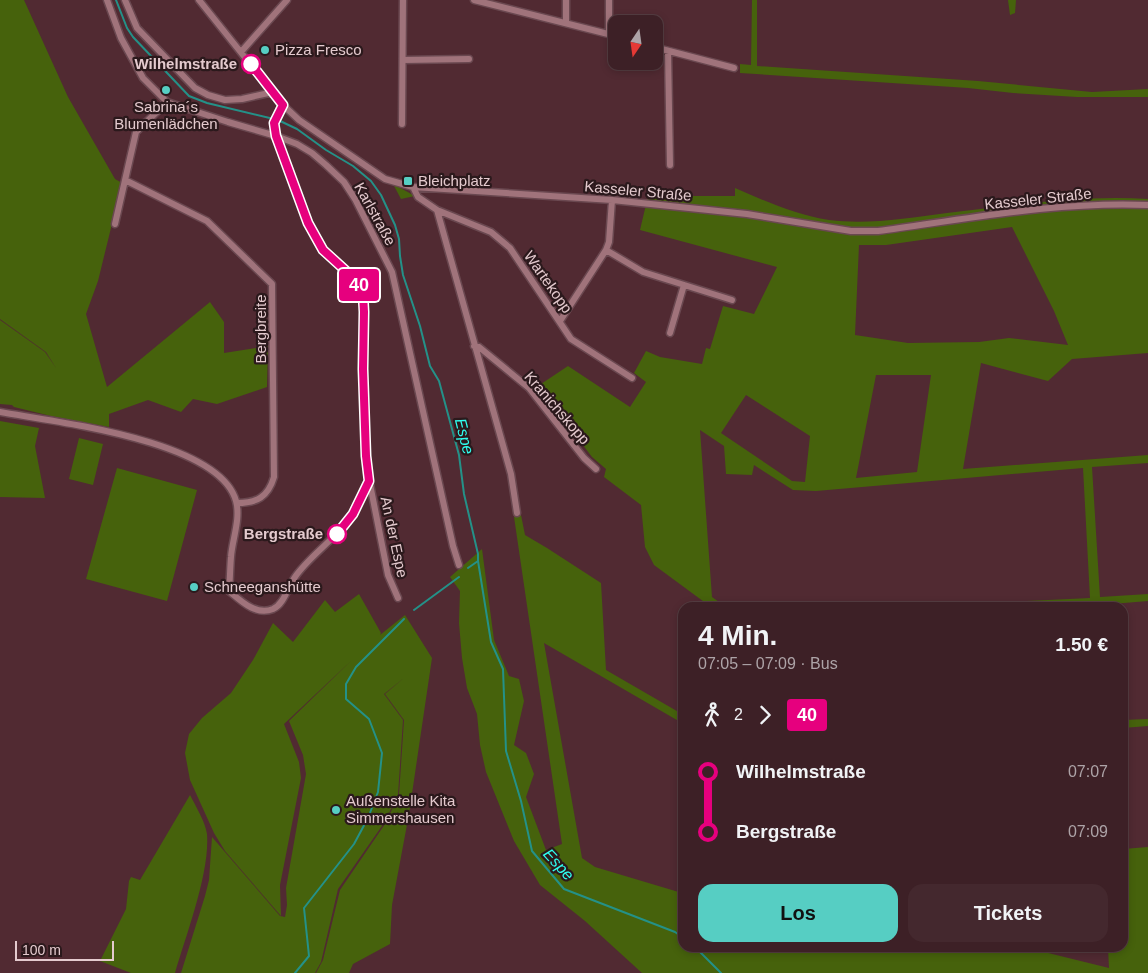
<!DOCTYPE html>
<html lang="de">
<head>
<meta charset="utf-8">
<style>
	body { margin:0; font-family:Arial,sans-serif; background:#44282e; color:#f1f3f6; height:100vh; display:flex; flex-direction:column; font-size:19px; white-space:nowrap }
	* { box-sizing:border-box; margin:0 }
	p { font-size:16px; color:#ada3a7 }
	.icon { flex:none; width:28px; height:28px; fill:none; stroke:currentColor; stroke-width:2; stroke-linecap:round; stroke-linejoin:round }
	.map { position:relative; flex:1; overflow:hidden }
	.side { position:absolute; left:678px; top:602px; width:450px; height:350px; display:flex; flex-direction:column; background:#3d2026; border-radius:15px; box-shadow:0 2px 8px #0003,0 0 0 1px #563e43 }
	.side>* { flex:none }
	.badge { padding:0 10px; border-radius:4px; font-size:18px; line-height:32px }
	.needle { width:32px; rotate:193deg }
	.buttons { position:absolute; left:608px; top:15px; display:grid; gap:10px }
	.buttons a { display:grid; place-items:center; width:55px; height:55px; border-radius:10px; background:#3d2026; box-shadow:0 2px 8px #0003,0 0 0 1px #563e43; font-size:25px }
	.scale { position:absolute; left:15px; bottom:12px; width:99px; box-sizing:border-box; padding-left:5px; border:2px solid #e4cace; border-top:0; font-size:14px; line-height:18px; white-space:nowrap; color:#e4cace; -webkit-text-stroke:4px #2b191c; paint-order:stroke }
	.map>.badge { position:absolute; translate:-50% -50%; box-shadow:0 0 0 2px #fff }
	.legs { display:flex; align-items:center; gap:8px; height:55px; padding:0 20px; font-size:16px }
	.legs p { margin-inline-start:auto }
	.head { display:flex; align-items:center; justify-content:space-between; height:85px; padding:0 20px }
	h1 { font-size:28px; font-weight:800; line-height:38px }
	.action { display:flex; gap:10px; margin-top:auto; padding:10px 20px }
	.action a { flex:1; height:58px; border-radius:15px; background:#56cec3; color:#111; font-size:20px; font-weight:800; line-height:58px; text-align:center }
	.action a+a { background:#44282e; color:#f1f3f6 }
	ul { padding:0 20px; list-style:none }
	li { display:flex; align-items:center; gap:18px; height:60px; font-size:19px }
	li i { display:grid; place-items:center; width:8px; height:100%; margin:0 6px; background:currentColor }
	li i::after { content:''; width:12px; height:12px; margin:-6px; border:4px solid; border-radius:50%; background:#3d2026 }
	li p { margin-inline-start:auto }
	li:first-child i { background:linear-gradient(#0000 50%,currentColor 0) }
	li:last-child i { background:linear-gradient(currentColor 50%,#0000 0) }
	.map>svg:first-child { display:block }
</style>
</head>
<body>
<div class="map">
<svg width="1148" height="973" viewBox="0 0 1148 973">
	<rect width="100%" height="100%" fill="#512a32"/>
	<path fill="#46620c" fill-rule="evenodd" d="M0,0H24L68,97L115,179L122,183L98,281L86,314L107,387L210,302L224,322V353L268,346L267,387L217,404L193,399L181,412L148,400L109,414V427L51,416L14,407L12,405L0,404V320L45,352L56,368L46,352L0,319Z
		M752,0H757V66L978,81L1092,92L1148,89V97H1077L1013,93L968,88L740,73V64L751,65Z
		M1008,0H1016L1015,13L1010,15Z
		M393,184L415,196L401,199Z
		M735,188C765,201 796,215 829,220C868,225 908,218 947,213C1014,205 1080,195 1148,199V353L1072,359L1048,381L981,363L963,469L1148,455V463L1092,467L1100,597L1148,594V601L1100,605V608L1091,607V605L1042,608L893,607L1090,598L1083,468L816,491L793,490L754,465L752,475L726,474L724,446L700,430L712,597L726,607H711L654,565L645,547L641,505L604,477L606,469L592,457L538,386L568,366L630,407L646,382L634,373L646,351L660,357L702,364L706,348L710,349L723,306L754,314L777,267L640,230L648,196H735ZM1012,227L1054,311L1068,345L1009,338L979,342L908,343L855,335L859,245H886ZM876,375H931L917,472L856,478ZM746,395L810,436L805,482L792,481L721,433Z
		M0,421L39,428L35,446L45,498L0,497Z
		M79,438L103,444L93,485L69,479Z
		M117,468L197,490L167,601L86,579Z
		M513,510H520L525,535L547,548L601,583L606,670L682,714V723L544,643L582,858L595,867L682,893V948H1028L1109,968L1108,948H1122L1123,849L1148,847V973H642L585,921L540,885L514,841L486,772L480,745L477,714L467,688L462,658L459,623L460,591L450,577L482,549L494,640L509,676L519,679L524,701L514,745L526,753L534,774L526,797L546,850L562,844Z
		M359,594L381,633L380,635L405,615L432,658L409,814L392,905L390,944L353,964L349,973H316L323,960L340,890L385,824L399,795L404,720L385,694L404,678L384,694L403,720L398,795L384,823L338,889L321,962L315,973H181L205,896L209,880L212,837L280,916L285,917L287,905L286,888L306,774L303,755L289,721L353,659L284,724L299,762L301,778L280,885L281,916L225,851L214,833L190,780L185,753L189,734L202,718L231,693L253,660L273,623L293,642L325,600L335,612Z
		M1148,719V726L1123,728V720Z
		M190,795C196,807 205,821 207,834C210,873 186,935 175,973H131L100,961L126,909L129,881L131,877L140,880Z"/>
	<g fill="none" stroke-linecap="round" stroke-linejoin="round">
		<path stroke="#249188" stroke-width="2" d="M116,0L127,28L133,37L189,96L207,103L274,119
			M278,120L297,129L326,150L353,166L371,181L381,195L395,225L399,239L400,256L403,275L420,326L430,366L439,381L459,455L464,494L478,554V561L491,642L503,669L506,751L521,801L532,851L564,889L675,932L682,937
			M468,568L478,561
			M414,610L459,577
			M696,948L721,973
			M295,973L309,956L304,908L354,844L368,818L378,792L382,753L369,719L346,699V684L356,667L404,619"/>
		<defs>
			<path id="minor" d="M107,0L121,38L143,78L167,102L228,122L276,136L297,144L312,153L326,165L344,182L355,199L392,272L453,546L459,565
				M125,0L137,28L195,88L208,95L225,100L242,99L273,92
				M199,0L283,105L299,120L385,179L413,187L612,200L747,214L851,231H878C966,219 1059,201 1148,205
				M474,0L616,36
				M566,23V0
				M609,34V0
				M654,47L734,68
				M668,51L670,165
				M241,52L287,0
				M403,60L469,59
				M283,105L274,123L276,136L308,223L323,250L356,280L363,293L364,312L363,369L367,469L388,575L398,598
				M402,124L403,0
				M125,180L207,221L272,284L274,477C268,497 257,503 237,503
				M413,187L418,197L437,210L491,232L510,248L571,339L632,378
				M437,210L511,474L517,513
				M115,224L136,132L167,102
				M606,250L643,272L732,300
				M560,321L606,250L609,242L612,200
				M670,333L684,285
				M474,346L479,347L529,388L584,458L596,469
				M0,412C55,422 219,440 236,501C241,519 232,540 231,557C230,569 230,580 229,591C241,601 256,616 273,609C284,604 288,587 295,577C308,558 330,543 345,524C356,512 362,496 369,481"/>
		</defs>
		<use href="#minor" stroke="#6a4850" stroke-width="9"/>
		<use href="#minor" stroke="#a0737b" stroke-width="6"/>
	</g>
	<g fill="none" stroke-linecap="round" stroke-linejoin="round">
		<defs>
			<path id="line-1" d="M251,64L283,105L274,123L276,136L308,223L323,250L356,280L363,294L364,312L363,369L366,456L369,481L353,514L337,534"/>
		</defs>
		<use href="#line-1" stroke="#fff" stroke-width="11"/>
		<use href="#line-1" stroke="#e6007e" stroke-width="8"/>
	</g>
	<g fill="#56cec3" stroke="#2b191c" stroke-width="2">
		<circle cx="265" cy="50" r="5"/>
		<circle cx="166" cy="90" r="5"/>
		<rect x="403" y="176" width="10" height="10" rx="2.5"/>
		<circle cx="194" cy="587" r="5"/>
		<circle cx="336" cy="810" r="5"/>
	</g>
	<g fill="#fff" stroke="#e6007e" stroke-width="2.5">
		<circle cx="251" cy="64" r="9"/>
		<circle cx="337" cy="534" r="9"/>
	</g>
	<g text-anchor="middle" stroke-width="4.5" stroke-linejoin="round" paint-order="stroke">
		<g font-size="15" fill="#e4cace" stroke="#2b191c" text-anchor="start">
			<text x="275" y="55">Pizza Fresco</text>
			<text x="166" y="112" text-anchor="middle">Sabrina´s<tspan x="166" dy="17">Blumenlädchen</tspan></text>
			<text x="418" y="186">Bleichplatz</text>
			<text x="204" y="592">Schneeganshütte</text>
			<text x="346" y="806">Außenstelle Kita<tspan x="346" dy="17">Simmershausen</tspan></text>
		</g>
		<g font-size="15" font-weight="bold" fill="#e4cace" stroke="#2b191c" text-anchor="end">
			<text x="237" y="69">Wilhelmstraße</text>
			<text x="323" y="539">Bergstraße</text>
		</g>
		<g font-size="15" fill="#e4cace" stroke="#2b191c">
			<text transform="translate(638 191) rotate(5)" y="5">Kasseler Straße</text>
			<text transform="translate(1038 199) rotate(-6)" y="5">Kasseler Straße</text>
			<text transform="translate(375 214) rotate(61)" y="5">Karlstraße</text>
			<text transform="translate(548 282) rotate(55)" y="5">Wartekopp</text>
			<text transform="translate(261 329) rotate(-90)" y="5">Bergbreite</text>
			<text transform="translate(557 408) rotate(49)" y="5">Kranichskopp</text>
			<text transform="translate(394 537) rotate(78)" y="5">An der Espe</text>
		</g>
		<g font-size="16" font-style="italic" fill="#2ffdee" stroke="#2b191c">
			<text transform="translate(465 436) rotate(76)" y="6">Espe</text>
			<text transform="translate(559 864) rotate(47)" y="6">Espe</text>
		</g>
	</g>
</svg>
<div class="buttons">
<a><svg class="needle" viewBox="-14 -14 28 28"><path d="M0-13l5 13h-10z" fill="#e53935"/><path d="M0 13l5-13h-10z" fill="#ada3a7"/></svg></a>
</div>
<div class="scale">100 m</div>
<b class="badge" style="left:359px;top:285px;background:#e6007e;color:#fff">40</b>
<section class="side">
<div class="head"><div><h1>4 Min.</h1><p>07:05 – 07:09 · Bus</p></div><b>1.50 €</b></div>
<div class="legs"><svg class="icon" aria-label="walk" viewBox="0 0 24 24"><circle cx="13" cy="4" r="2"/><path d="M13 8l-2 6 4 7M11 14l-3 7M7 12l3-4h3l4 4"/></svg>2<svg class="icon" aria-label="forward" viewBox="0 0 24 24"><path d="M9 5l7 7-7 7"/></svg><b class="badge" style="background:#e6007e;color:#fff">40</b></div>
<ul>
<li><i style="color:#e6007e"></i><b>Wilhelmstraße</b><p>07:07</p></li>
<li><i style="color:#e6007e"></i><b>Bergstraße</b><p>07:09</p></li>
</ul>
<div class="action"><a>Los</a><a>Tickets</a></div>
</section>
</div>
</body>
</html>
